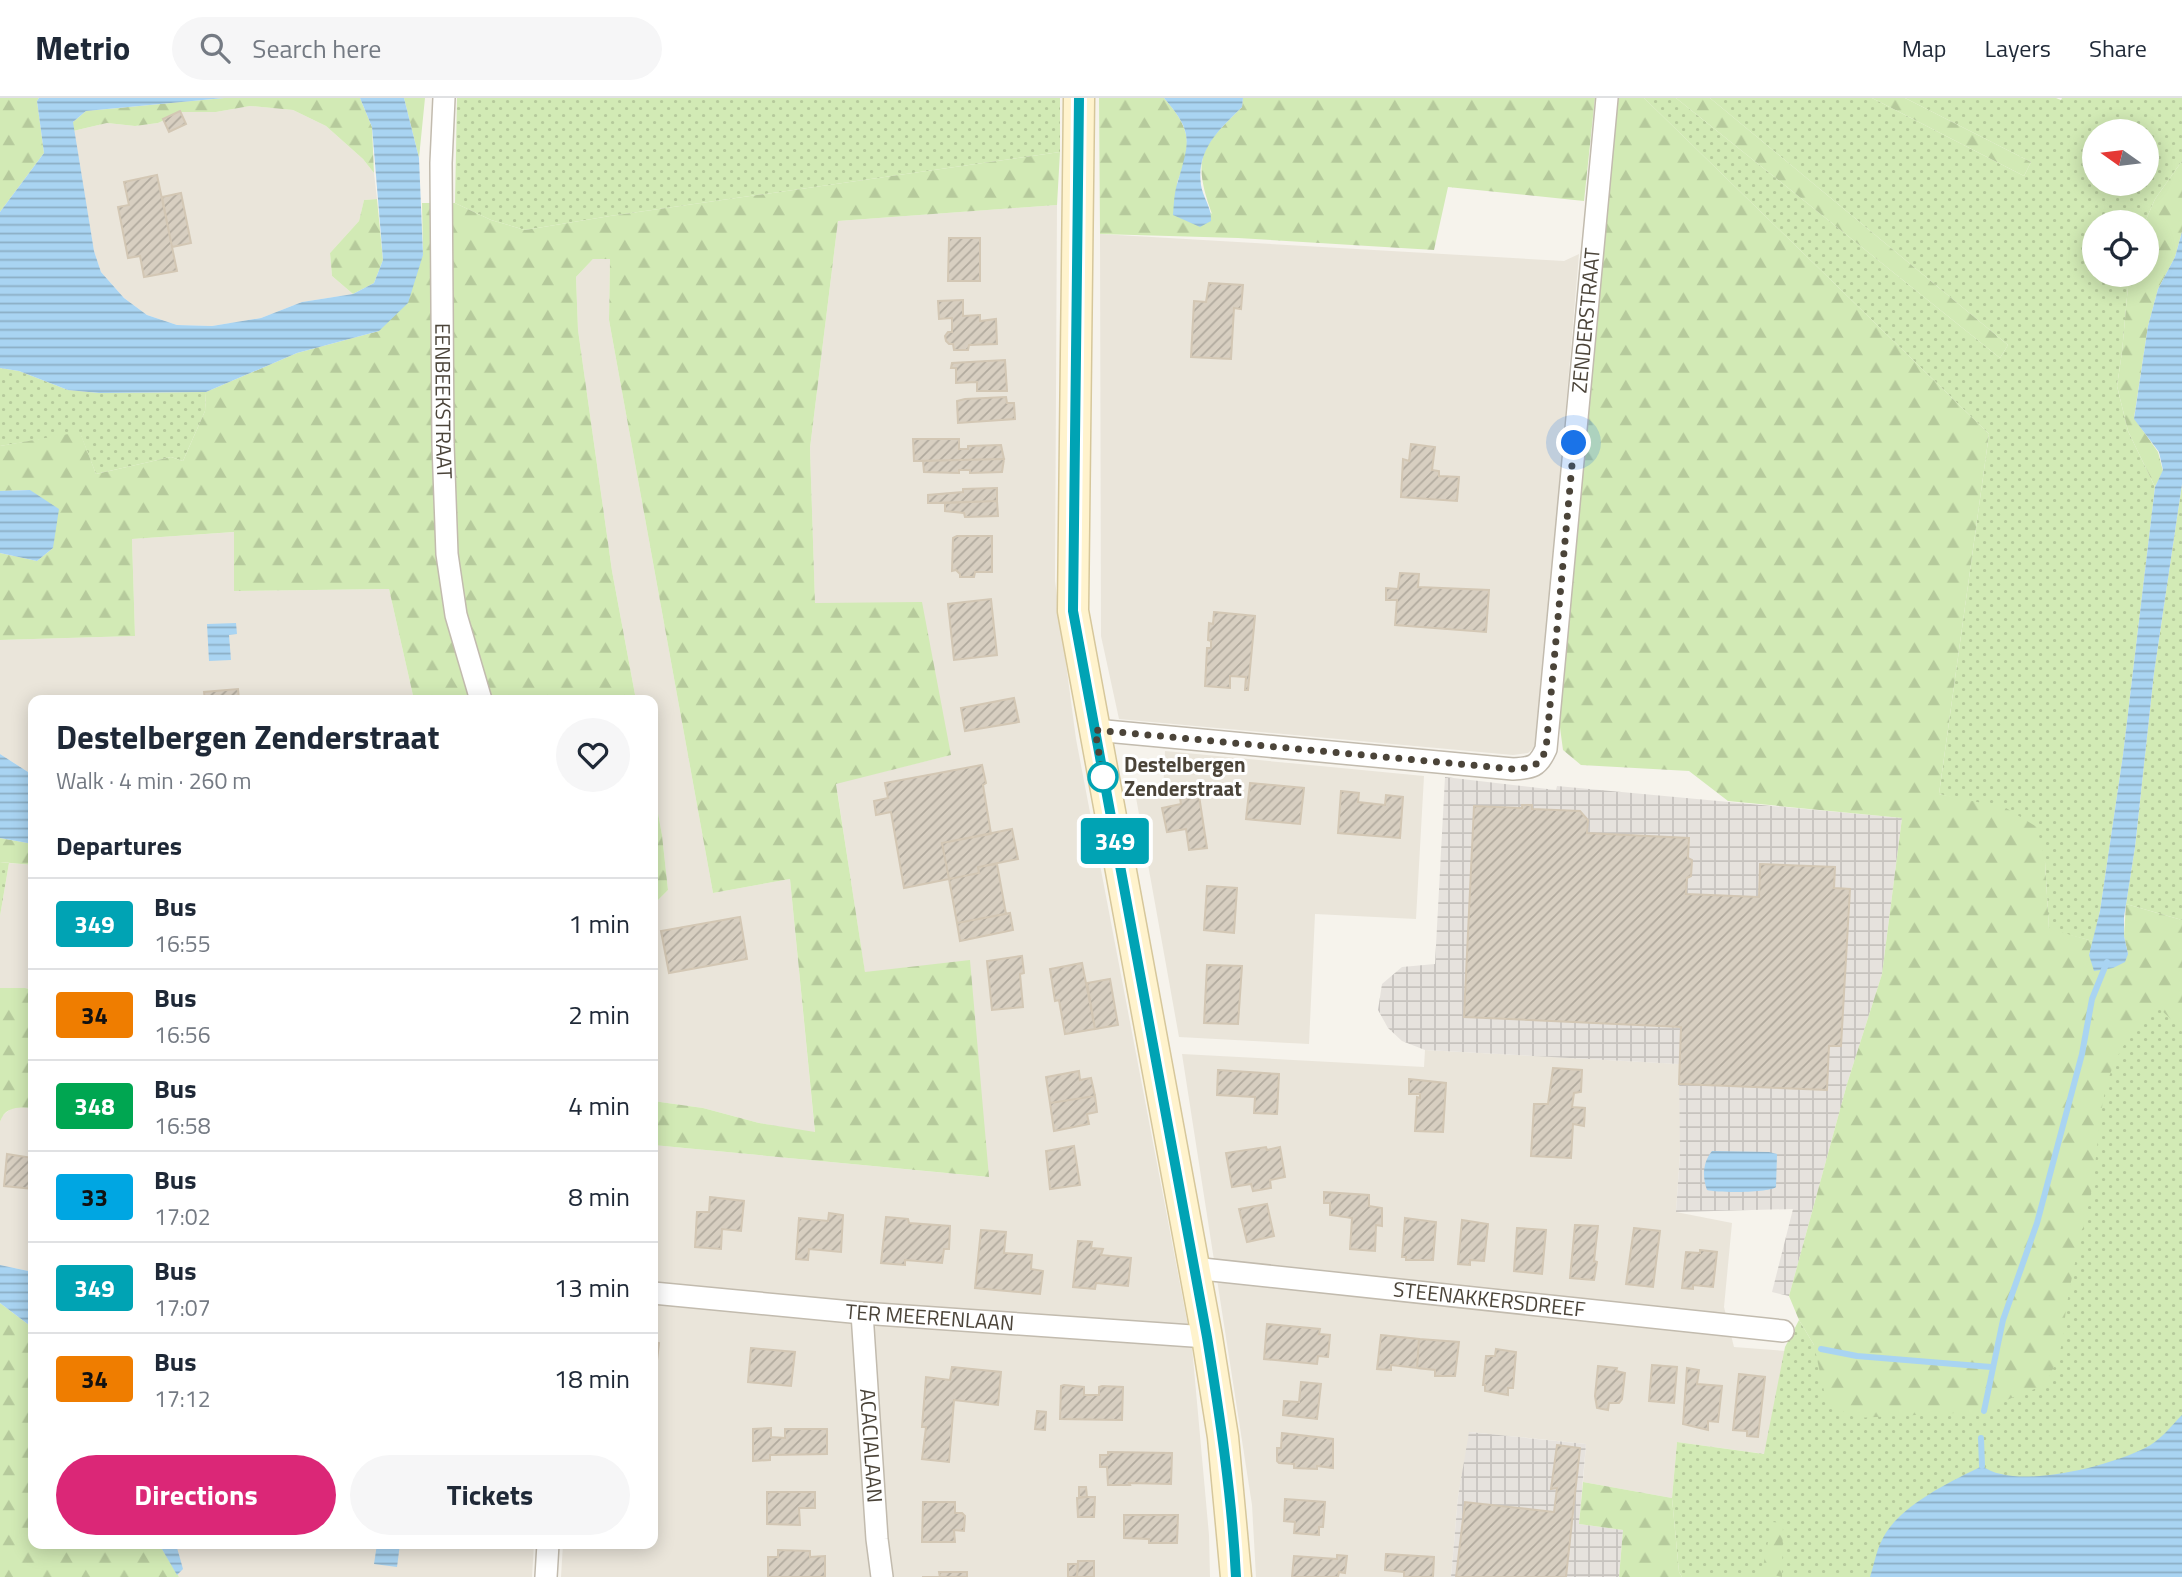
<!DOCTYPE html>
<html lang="en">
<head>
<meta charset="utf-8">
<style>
	body { margin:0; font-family:"Titillium Web",sans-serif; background:#f6f6f7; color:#1f2937; height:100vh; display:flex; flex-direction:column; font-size:26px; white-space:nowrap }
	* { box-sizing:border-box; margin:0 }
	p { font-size:23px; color:#747a83 }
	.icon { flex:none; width:38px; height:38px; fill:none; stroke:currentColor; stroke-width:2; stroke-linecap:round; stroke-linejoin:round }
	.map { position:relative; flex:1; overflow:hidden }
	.side { position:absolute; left:28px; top:597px; width:630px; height:854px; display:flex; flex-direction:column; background:#fff; border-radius:14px; box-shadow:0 4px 18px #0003 }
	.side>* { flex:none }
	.badge { padding:0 14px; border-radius:5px; font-size:24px; line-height:46px }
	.needle { width:46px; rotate:284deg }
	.tools { position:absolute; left:2082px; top:21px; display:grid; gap:14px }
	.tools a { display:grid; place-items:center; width:77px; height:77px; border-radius:50%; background:#fff; box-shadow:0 4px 18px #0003; font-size:35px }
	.you { position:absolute; width:35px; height:35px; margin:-18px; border:5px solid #fff; border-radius:50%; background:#1a73e8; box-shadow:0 0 0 10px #1a73e833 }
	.map>.badge { position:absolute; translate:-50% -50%; box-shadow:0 0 0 4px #fff }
	h2 { padding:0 28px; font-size:26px; line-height:63px }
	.round { display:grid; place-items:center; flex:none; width:74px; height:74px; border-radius:37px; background:#f6f6f7 }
	.head { display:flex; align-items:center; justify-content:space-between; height:119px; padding:0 28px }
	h1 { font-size:33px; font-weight:700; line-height:52px }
	.cta { display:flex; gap:14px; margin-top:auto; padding:14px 28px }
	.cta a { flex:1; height:80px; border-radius:42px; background:#db2777; color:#fff; font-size:28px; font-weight:700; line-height:80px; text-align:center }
	.cta a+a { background:#f6f6f7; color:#1f2937 }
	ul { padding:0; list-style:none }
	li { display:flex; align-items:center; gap:21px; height:91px; padding:0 28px; border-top:2px solid #e0e1e3 }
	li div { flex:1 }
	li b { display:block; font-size:26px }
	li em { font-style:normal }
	li .badge { min-width:77px; font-weight:700; text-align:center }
	header { display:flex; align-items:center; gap:42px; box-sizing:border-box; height:98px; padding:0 35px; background:#fff; border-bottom:2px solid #e0e1e3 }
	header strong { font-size:33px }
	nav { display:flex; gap:38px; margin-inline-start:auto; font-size:24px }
	.search { width:490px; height:63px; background:#f6f6f7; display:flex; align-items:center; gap:18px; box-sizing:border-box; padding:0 24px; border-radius:38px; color:#747a83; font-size:26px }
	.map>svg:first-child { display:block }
</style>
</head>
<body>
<header>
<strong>Metrio</strong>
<div class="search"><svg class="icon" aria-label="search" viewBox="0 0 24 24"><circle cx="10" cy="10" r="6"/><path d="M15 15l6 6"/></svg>Search here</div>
<nav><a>Map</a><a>Layers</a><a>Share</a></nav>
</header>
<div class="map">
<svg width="2182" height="1479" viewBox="0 0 2182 1479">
	<defs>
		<pattern id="industrial-grid" width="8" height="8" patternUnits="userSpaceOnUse" patternTransform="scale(1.75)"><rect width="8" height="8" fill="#e6e2dd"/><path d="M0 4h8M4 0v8" fill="none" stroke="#c7c3be"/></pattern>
		<pattern id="grass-dots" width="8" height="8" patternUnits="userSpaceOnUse" patternTransform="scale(1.75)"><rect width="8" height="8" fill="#d2eab5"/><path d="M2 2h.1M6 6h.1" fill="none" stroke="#b6ca9c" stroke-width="1.8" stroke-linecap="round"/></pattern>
		<pattern id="forest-firs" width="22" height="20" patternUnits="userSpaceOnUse" patternTransform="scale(1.75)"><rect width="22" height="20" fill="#d2eab5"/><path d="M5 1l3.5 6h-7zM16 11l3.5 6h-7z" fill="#b6ca9c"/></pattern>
		<pattern id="water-rules" width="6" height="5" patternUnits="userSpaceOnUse" patternTransform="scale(1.75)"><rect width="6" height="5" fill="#a9d4f2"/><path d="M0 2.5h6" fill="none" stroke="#8caec5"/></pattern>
		<pattern id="building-hatch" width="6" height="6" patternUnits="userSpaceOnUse" patternTransform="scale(1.75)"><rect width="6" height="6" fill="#d8cfc1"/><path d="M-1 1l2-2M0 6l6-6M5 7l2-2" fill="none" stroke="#b1aa9e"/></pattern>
	</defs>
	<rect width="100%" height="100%" fill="#f6f3ec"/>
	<path fill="#eae5da" d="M250,8L293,12L326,28L363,61L374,75L377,101L364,102L359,123L330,155L332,178L353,196L302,204L261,220L212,228L177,227L147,217L124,200L101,174L94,153L73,33L107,25L135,28L158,25L182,14H216Z
		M1057,107L1055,483L1076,641L1192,1249L1209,1437L1210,1479H561L563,1446H653V1047L988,1079L865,875L836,685L951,657L815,506L810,350L838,123Z
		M1100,136L1564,163L1579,156L1538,636L1535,649L1528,655L1513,657L1119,621L1101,538Z
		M593,161H610L609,222L713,795L790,781L815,1035L759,1025L703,1010L653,1003V807L668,792L662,737L653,688V602H636L612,473L578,232L576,179Z
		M235,434L234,493L389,491L414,602H33V687L28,674L0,656V542L135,538L132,441Z
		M1165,653L1424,678L1416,821L1315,816L1309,946L1179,939L1135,694L1163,695Z
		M9,765L33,767V892L25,890H0V818Z
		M1425,952L1680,966V1056L1676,1114L1732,1125L1724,1209L1734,1249L1786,1253L1765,1356L1677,1344L1672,1400L1583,1384L1586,1346L1470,1334L1458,1399L1451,1479H1256L1252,1407L1182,956L1424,969Z
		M13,1009L33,1010V1174L0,1167V1024L2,1018Z
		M176,1446H534L532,1479H179L177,1477L182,1471Z"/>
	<path fill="url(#industrial-grid)" d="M1445,679L1556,692L1557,688L1902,720L1882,876L1847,986L1789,1198L1772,1194L1793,1111L1676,1114L1680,1056L1679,966L1425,952L1402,943L1388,930L1378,912L1382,886L1402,869L1435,866Z
		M1469,1334L1586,1346L1579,1426L1623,1432L1619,1479H1451L1458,1399Z"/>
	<path fill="url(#grass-dots)" fill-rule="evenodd" d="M457,0H1060V54L610,118L525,132L491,122L455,105Z
		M1644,0H1676L2000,260L2008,247L1710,0H1872L2024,78L2031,64L1905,0H2056L2061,2L2062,0H2182V63L2155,101L2145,124H2095V177H2129L2122,254L2117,288L2128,333L2155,389L2123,657L2100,813L2093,843L2049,832L2045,764L1962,702L1939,696L1989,336ZM2095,33H2147V86H2095Z
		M0,270L19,273L68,292L99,295L206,294L205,313L183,363L171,359L96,376L80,335L0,348Z
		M2182,386V822L2126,806L2135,749L2154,575Z
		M0,764L9,765L0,818Z
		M2111,875L2182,895V1479H1682L1679,1474L1672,1400L1677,1344L1764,1356L1785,1249L1799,1222L1814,1247Z"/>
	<path fill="url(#forest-firs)" d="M0,0H39L37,3L44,55L0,114Z
		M224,0H360L372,29L374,75L363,61L326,28L293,12L250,8L216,14H182L158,25L135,28L107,25L73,33V24L86,13Z
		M404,0H425L419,60Z
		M1099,0H1164C1192,32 1192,46 1177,85L1212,116C1191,59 1202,48 1242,9L1243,0H1595L1584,103L1448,89L1434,152L1238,140L1100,136Z
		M1615,0H1644L1989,336L1939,696L2006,710L2037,729L2045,764L2049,831L2093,843L2089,857L2128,856L2124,838L2126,806L2182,822V926H2176L2157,908C2092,968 2105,1017 2091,1095C2084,1130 2074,1164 2068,1200C2064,1217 2065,1236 2060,1253C2057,1265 2050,1276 2045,1287L1976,1314L1856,1320L1834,1309L1824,1293L1814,1247L1799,1222L1789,1198L1847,986L1882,876L1902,720L1728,703L1689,673L1581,667L1563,652L1559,622Z
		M1676,0H1710L2008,247L2000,260Z
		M1872,0H1905L2031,64L2024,78Z
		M1060,54L1057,107L838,123L810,350L815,505L922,504L951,657L836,686L865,874L970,862L989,1079L653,1047V1003L703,1010L759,1025L815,1034L790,781L713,795L609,222L610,161H593L576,179L578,232L612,473L636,602H414L389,491L234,493V434L132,441L135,538L0,542V455L37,463L53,450L30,392L0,393V348L80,334L96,376L171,359L183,363L205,313L206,294L297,255L379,233L423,157L422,105H455L491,122L525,132L610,118Z
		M2182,63V134L2175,159L2158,191L2148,228L2134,320L2158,354L2163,373L2155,389L2128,333L2117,288L2122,254L2129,177H2147V124H2145L2155,101Z
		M377,101L383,162L374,185L353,196L332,178L330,155L359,123L364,102Z
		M653,688L662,737L668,792L653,807Z
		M0,740L33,746V767L0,764Z
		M0,890H25L33,892V1010C19,1009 5,1008 0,1024Z
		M0,1205L33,1230V1446H159L179,1479H0Z
		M1583,1384L1672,1400L1679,1474L1682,1479H1619L1623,1432L1579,1426Z
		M1772,1424L1783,1425L1782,1479L1762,1474Z"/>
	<path fill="url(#water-rules)" d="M39,0H224L86,13L73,24L94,153L101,174L124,200L147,217L177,227L212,228L261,220L302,204L353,196L374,185L383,162L372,29L360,0H404L419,60L423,157L408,205L379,233L297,255L206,294L99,295L68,292L19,273L0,270V114L44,55L37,3Z
		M1164,0H1243L1242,9C1220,31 1196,51 1201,87C1203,100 1212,110 1211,123L1200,129L1173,117C1174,106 1174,94 1178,83C1190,42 1193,34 1164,0Z
		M2182,134V386L2154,575L2135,749L2124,819V838L2128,856L2125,864L2113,870L2094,873L2089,857L2100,813L2123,657L2155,389L2163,372L2159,354L2134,321L2148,228L2158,191L2175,159Z
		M30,392L59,411L53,450L37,463L0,455V393Z
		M236,525L237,536L229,537L231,562L209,563L207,526Z
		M0,656L28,674L33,687V746L0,740Z
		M1712,1053L1769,1054L1777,1056L1776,1089C1769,1095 1718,1095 1707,1092C1702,1078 1703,1064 1712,1053Z
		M0,1167L33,1174V1230L0,1205Z
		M2182,1317V1479H1870C1874,1467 1876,1453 1882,1442C1898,1408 1950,1384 1982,1368C2016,1393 2110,1368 2145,1350C2159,1344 2171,1328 2182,1317Z
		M159,1446H176L183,1471L177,1477Z
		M377,1446H400L397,1469L374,1466Z"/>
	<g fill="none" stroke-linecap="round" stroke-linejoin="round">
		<path stroke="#a9d4f2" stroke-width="6" d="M1821,1251L1857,1258L1991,1269
			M1984,1313L2003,1222L2037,1125L2082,956L2092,901L2107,864
			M1981,1340L1982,1368"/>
	</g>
	<path fill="url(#building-hatch)" stroke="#d3c7b4" stroke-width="2" d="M180,13L186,26L169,34L163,21Z
		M157,77L177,173L144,179L140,158L128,160L118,109L129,107L124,84Z
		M181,95L191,145L172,149L162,99Z
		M949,140H980V183H948Z
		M1209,185L1243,187L1241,211L1234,210L1231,261L1191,259L1194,203L1206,204Z
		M963,202V218L980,217V223L996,221L997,246L969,247L968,252H954L953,246H949L946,243L945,238L948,234H952V220L939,221L938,203Z
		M1005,262L1007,293H977V284L956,285V270H951L952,265Z
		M1006,299L1007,305H1014L1015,321L958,325L957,303L965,301Z
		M913,341H959V351H968V348L1001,347L1004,361L914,363Z
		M1411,346L1435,349L1432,372L1439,373V378L1459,379L1457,403L1401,399L1403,361L1409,363Z
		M1004,361L1002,374L970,375V372H959V375L924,374L923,363Z
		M997,390V403L928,405V397L963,394V391Z
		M997,403L998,418L965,419L964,415L945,413V405Z
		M957,438H992V474H975L974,479H960V476L956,472L952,473L953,440Z
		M1400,475L1419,476L1418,489L1489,492L1486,534L1395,527L1397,502H1386V490L1398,491Z
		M991,501L997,557L954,562L948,506Z
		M1214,514L1255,518L1248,592H1245L1246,579L1230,578V590L1205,588L1207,550H1211V543L1208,542L1209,525L1213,526Z
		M238,591L239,602H205L204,594Z
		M1014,600L1019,624L965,633L961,610Z
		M982,667L986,685L983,687L991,736L942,745L949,781L904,790L891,714L876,717L874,703L888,700L885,685Z
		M1250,685L1304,690L1300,726L1246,721Z
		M1198,691L1207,750L1189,752L1186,731L1167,734L1162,710L1181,706L1179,694Z
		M1341,693L1359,695L1358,704L1385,707L1386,697L1403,699L1400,740L1338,735Z
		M1522,707H1532V711L1580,713L1588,722L1587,735L1689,740L1688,760L1692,762L1691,778L1687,780L1686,796L1759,799L1760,766L1835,769L1834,790L1850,791L1841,948H1829L1827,992L1679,986L1681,929L1464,919L1474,708L1522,710Z
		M1012,731L1018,761L978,769L979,775L949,781L942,745Z
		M997,766L1006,816L957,825L949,781L979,775L978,769Z
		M1207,788L1237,790L1234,835L1204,832Z
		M1010,815L1013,832L960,843L957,825Z
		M740,819L747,861L669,875L661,833Z
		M1022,858L1024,875L1020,876L1023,909L992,912L987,863Z
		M1082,865L1095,931L1065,936L1059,902L1055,903L1050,871Z
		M1207,867L1242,868L1238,926L1204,925Z
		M1110,881L1118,927L1095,931L1087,885Z
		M1553,970L1582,972L1581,994L1574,995L1572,1009L1585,1010L1584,1028L1573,1026L1571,1060L1531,1058L1534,1006H1548Z
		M1218,972L1279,976L1277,1016L1254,1015L1255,999L1217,997Z
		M1079,973L1080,982L1091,980L1095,998L1050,1005L1046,979Z
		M1409,981L1446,985L1443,1034L1415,1033L1417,999L1420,1000V996H1409Z
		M1095,998L1097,1014L1087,1016L1089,1026L1054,1033L1050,1005Z
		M1074,1048L1080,1087L1050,1091L1046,1053Z
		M1266,1049L1267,1052L1280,1049L1285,1079L1270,1082L1271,1090L1253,1093L1251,1086L1232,1089L1226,1055Z
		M7,1056L33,1060V1091L4,1088Z
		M1324,1094L1369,1097V1108L1382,1110V1128L1376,1127L1375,1153L1350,1151L1352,1120L1330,1117V1105H1324Z
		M710,1099L744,1103L741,1133L722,1131L721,1151L695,1149L697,1114H709Z
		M1267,1106L1274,1138L1247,1144L1239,1111Z
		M829,1115L843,1117L841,1154L809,1151L808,1162L796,1161L799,1120L828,1123Z
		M886,1119L908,1121L909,1125L950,1128L949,1151H944L942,1165L905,1162V1167L881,1165Z
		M1405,1120L1436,1124L1433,1162H1406V1159H1402Z
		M1462,1122L1488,1126L1484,1163L1470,1162V1167L1458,1166Z
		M1575,1127L1598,1128L1594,1163L1597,1164L1594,1182L1570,1180Z
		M1517,1130L1546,1132L1542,1176L1514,1173Z
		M1634,1130L1660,1133L1653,1189L1626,1186Z
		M981,1132L1006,1134L1004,1155L1032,1157L1031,1171L1043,1173L1040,1196L975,1190Z
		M1078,1143L1092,1144L1091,1150L1103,1151L1101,1157L1131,1160L1128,1188L1096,1185L1095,1191L1073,1189Z
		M1700,1152L1717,1154L1713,1189L1693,1187V1191L1682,1190L1686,1154L1700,1155Z
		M1267,1226L1320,1231L1319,1236L1330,1237L1328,1259L1318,1258L1317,1266L1264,1261Z
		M1381,1237L1419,1241L1417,1270L1391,1267V1272L1377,1271Z
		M1419,1241L1459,1244L1455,1278H1435V1272L1417,1270Z
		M653,1244L659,1245L655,1280H653Z
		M751,1250L795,1254L791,1288L748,1284Z
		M1496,1251L1516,1254L1513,1290H1508V1297L1485,1293V1287H1483L1486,1258H1495Z
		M1652,1267L1677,1269L1674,1305L1649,1303Z
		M1598,1268L1617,1270L1616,1273L1625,1275L1622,1301L1619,1305H1609L1608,1312L1597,1310L1595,1298Z
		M952,1269L1001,1274L998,1307L954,1302L949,1364L922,1361L926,1329H922L926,1279L950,1282Z
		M1687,1270L1699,1272L1697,1286L1722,1288L1718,1324L1708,1323V1332L1683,1326Z
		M1739,1276L1765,1279L1758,1339L1747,1338V1333L1733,1332Z
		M1301,1284L1321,1286L1317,1321L1283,1317L1284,1303L1299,1304Z
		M1064,1287L1084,1289V1297H1099V1289L1102,1288L1123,1289L1122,1322L1060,1321L1061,1288Z
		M1037,1313L1046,1314L1045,1332L1035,1331Z
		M771,1330V1339L785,1340V1331H827V1356L770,1357V1362L753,1363V1331Z
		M1282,1335L1333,1341V1370L1317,1368V1371L1294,1370V1366L1279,1365L1277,1363V1350H1281Z
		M1557,1347L1580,1350L1566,1479H1456L1465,1404L1554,1414L1557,1390L1551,1391Z
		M1108,1354L1172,1355L1171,1386L1129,1385L1130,1387H1108L1107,1369H1100V1357H1108Z
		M1079,1389H1086L1087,1399H1079Z
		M767,1394H815V1410H799L800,1427L767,1426Z
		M1087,1399H1095L1094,1419H1078L1077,1400Z
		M1285,1401L1325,1404L1323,1429H1319V1437L1294,1435L1295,1424L1284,1423Z
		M923,1404H955V1415H962L965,1418L964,1433L954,1432L955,1444H922Z
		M1124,1417H1178L1177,1445H1149V1441L1124,1440Z
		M778,1452L810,1453V1459L825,1458V1479H768V1459H778Z
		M1386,1456L1434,1459L1433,1479H1404V1474L1385,1472Z
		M1337,1457L1347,1458L1345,1475L1339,1474L1338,1479H1292L1294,1458L1337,1461Z
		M1078,1463H1094V1479H1077Z
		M1068,1466H1078L1077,1479H1068Z
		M939,1474H967V1479H922H940Z"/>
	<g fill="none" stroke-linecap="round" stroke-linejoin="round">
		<defs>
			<g id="minor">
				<path id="s1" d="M444,0L441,65L443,346L447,456L456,517L481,602"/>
				<path id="s2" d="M1095,632L1513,671C1532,670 1538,669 1546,651L1607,0"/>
				<path id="s3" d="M1193,1170L1783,1233"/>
				<path id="s4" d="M653,1195L862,1215L1207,1239"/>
				<path id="s5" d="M862,1215L877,1441L882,1479"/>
				<path d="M546,1479L548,1446"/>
			</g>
			<path id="secondary" d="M1079,0L1073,513L1207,1239L1223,1339L1236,1479"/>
		</defs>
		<use href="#minor" stroke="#c2bbae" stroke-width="24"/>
		<use href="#secondary" stroke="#d6c79b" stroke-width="33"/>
		<use href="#minor" stroke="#fff" stroke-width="21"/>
		<use href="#secondary" stroke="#fff3cd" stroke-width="30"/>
	</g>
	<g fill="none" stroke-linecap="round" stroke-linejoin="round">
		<defs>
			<path id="line" d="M1079,0L1073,513L1207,1239C1220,1319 1232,1398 1236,1479"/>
		</defs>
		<use href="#line" stroke="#fff" stroke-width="16"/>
		<use href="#line" stroke="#00a3b4" stroke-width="10"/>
		<path stroke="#4b4439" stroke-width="7" stroke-dasharray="0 12.6" d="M1103,679L1095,632L1513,671C1532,670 1539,669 1546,651L1574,345"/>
	</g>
	<circle fill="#fff" stroke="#00a3b4" stroke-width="3.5" cx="1103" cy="679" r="14"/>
	<g text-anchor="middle" stroke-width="6" stroke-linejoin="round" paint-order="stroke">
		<g font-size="21" fill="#4b4439" stroke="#fff">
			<text dy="7" stroke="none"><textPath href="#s2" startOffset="892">ZENDERSTRAAT</textPath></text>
			<text dy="7" stroke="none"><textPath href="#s1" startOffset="303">EENBEEKSTRAAT</textPath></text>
			<text dy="7" stroke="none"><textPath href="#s3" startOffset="298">STEENAKKERSDREEF</textPath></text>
			<text dy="7" stroke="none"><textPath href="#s4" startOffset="278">TER MEERENLAAN</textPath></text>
			<text dy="7" stroke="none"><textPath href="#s5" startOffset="133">ACACIALAAN</textPath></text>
		</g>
		<g font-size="21" font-weight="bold" fill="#4b4439" stroke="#fff" text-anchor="start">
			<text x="1124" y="674">Destelbergen<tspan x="1124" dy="24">Zenderstraat</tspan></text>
		</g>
	</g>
</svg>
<div class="tools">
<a><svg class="needle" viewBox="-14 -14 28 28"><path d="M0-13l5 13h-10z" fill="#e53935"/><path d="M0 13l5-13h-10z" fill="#747a83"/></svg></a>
<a><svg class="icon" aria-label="locate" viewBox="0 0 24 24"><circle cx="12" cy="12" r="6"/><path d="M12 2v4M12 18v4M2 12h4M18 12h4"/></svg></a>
</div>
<div class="you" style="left:1574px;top:345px"></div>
<b class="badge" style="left:1115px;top:743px;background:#00a3b4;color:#fff">349</b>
<section class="side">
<div class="head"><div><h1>Destelbergen Zenderstraat</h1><p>Walk · 4 min · 260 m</p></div><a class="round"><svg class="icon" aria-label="heart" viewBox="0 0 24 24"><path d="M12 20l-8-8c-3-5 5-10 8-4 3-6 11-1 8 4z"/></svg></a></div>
<h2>Departures</h2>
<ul>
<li><span class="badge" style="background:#00a3b4;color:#fff">349</span><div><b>Bus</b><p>16:55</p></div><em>1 min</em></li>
<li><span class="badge" style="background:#ef7d00;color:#111">34</span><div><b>Bus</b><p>16:56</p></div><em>2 min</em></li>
<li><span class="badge" style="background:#00a651;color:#fff">348</span><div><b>Bus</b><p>16:58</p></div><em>4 min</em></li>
<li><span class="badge" style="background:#00a6e2;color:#111">33</span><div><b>Bus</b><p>17:02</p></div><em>8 min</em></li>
<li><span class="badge" style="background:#00a3b4;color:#fff">349</span><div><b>Bus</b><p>17:07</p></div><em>13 min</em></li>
<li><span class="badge" style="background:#ef7d00;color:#111">34</span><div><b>Bus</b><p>17:12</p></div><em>18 min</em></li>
</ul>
<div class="cta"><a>Directions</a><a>Tickets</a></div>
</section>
</div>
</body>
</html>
